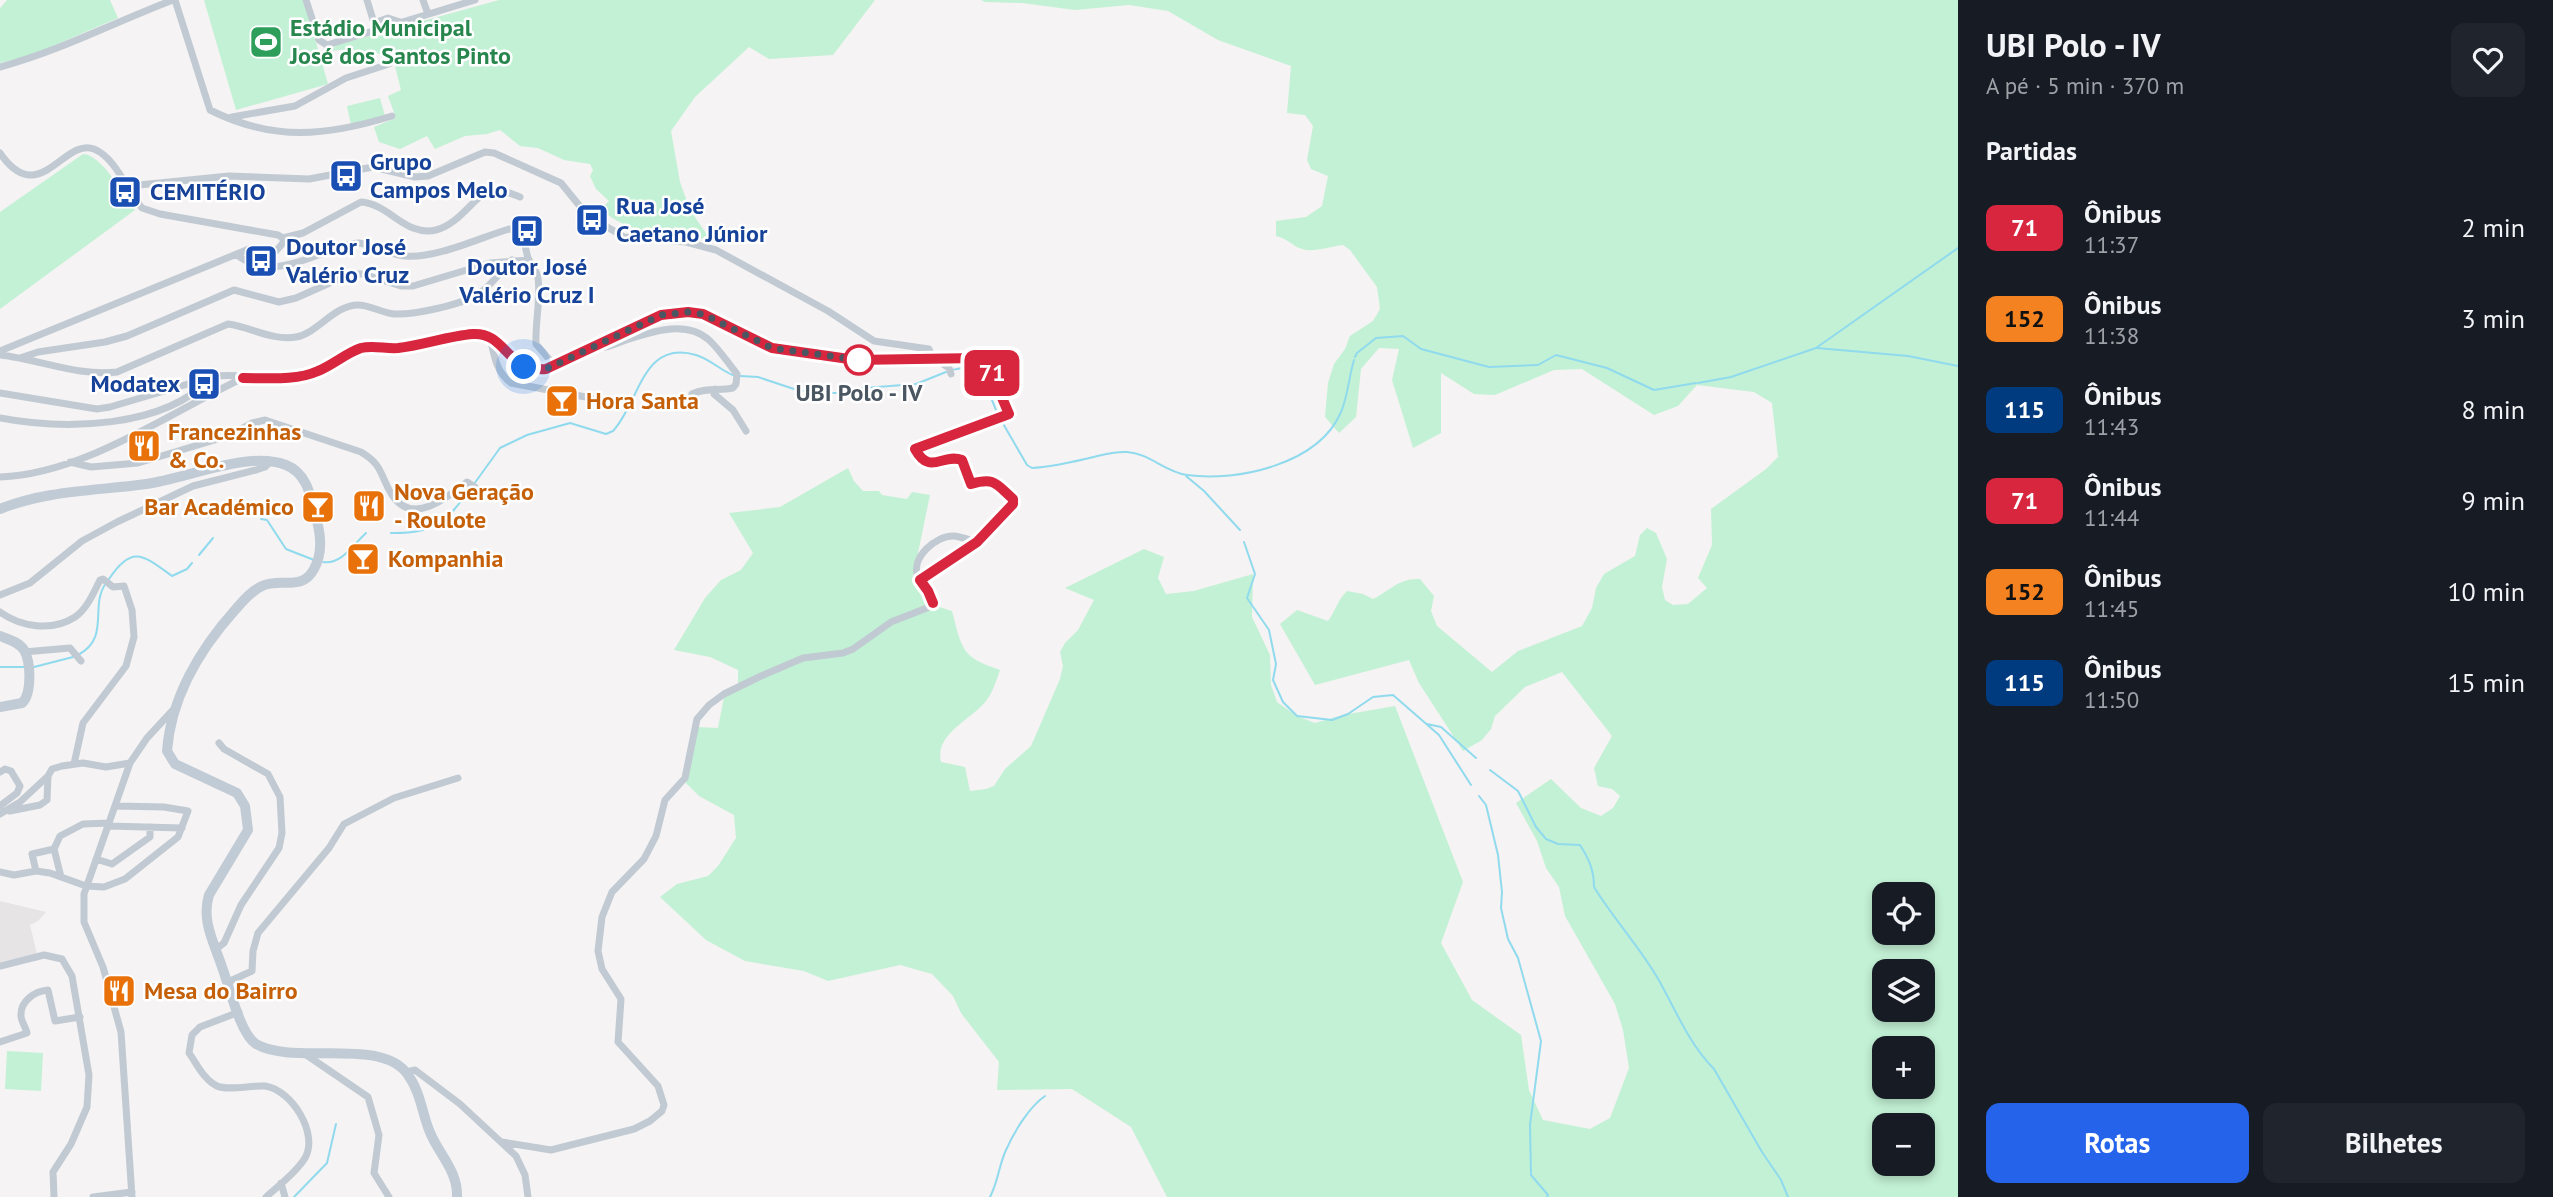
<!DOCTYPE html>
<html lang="pt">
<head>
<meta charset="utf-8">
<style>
	body { margin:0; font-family:"PT Sans",sans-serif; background:#20242c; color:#f1f3f6; height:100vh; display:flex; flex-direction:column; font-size:26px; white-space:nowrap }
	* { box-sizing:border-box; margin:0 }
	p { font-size:23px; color:#9ea1a6 }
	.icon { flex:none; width:38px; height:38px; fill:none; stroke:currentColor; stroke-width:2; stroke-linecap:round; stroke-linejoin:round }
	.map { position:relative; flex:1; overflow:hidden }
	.panel { display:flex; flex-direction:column; background:#171b24; width:595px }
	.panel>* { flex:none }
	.badge { padding:0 14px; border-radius:10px; font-size:24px; line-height:46px }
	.buttons { position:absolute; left:1872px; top:882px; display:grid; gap:14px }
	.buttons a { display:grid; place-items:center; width:63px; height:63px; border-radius:14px; background:#171b24; box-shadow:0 4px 10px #0003; font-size:35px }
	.you { position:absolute; width:35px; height:35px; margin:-18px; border:5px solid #fff; border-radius:50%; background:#1a73e8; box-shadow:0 0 0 10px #1a73e833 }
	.map>.badge { position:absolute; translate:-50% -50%; box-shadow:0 0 0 4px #fff }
	h2 { padding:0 28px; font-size:26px; line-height:63px }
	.round { display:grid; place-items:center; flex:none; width:74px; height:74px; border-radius:14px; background:#20242c }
	.headline { display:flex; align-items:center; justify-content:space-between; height:119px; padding:0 28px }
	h1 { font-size:33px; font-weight:600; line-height:52px }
	.cta { display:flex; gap:14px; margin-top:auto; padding:14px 28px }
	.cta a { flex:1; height:80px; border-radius:14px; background:#2563eb; color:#fff; font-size:28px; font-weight:600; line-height:80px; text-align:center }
	.cta a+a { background:#20242c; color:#f1f3f6 }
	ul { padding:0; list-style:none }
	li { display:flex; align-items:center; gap:21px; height:91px; padding:0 28px }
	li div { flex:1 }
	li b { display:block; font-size:26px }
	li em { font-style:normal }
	li .badge { min-width:77px; font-weight:700; text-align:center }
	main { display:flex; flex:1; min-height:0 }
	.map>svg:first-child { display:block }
</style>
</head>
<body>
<main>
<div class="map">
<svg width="1958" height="1197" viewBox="0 0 1958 1197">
	<rect width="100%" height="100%" fill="#f5f3f3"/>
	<path fill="#e6e4e5" d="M0,901L46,912L38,921L30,925L37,954L0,962Z"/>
	<path fill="#c3f1d5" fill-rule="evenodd" d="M7,0H110L118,18L32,55L0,63V8Z
		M204,0H304L328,84L236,110Z
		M499,0H875L833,55L769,59L749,47L695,97L671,131L680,182L690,210L710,239C672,235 631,237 601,209L609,201L596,189L590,176L593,170L590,164L564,160L538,148L520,146L500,130L487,134L465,136L435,149L427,136L400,149L379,142L374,127L396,118L388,96L401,90L393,58C372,51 353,48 330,51L336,45Z
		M981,0H1958V1197H1167L1131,1127L1072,1089L997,1090L999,1062L961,1013L953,996L932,974L900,965L828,981L804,971L745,961L706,940L660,897L677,884L708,876L718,866L736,838L734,815L699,796L683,780L697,727L718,728L724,697L738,684V670L710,657L674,650L705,598L721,580L741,570L753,553L729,513L780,507L848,468L854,481L863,491H879L882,495L907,499L912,492L930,495L912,582C923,600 932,605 952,611C962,649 961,657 1000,670C996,681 993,692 986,701C971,720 934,734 941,762L965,767L970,791L986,789L994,786L1005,769L1031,746L1060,679L1063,666L1060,652L1065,643L1078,630L1094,600L1065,588L1144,549L1164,557L1158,578L1166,594L1194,591L1253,574L1252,617L1270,655L1271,685L1277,702L1297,716L1315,723L1343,715L1395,706L1463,882L1441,943L1472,1000L1521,1035L1529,1090L1543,1120L1590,1129L1610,1118L1629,1068L1623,1030L1615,1004L1565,916L1559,887L1546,868L1537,841L1516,803L1551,779L1581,808L1601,816L1613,808L1620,796L1612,789L1598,786L1594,768L1612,736L1562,672L1525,687L1495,716L1491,729L1482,740L1463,751L1419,683L1409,660L1315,685L1280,624L1297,610L1328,621C1336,610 1337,601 1347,591L1363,594L1373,599C1391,590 1399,578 1420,579L1434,596L1431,611L1437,626L1492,672L1518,651L1582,626L1592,608L1596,588L1604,574L1635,556L1640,535L1647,528L1656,533L1667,559L1662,587L1665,600L1673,605L1688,604L1707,588L1698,578L1712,545L1711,509L1766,469L1778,457L1772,403L1754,392L1697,385L1678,406L1654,415L1582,369L1554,370L1495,395L1474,394L1441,373V433L1413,448L1392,380L1399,349L1379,348L1361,369L1356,417L1339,433L1325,417L1328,383L1334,364L1345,349L1350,336L1373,321L1380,309L1377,287L1350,250L1343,245C1331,246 1313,253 1302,249C1292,246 1289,239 1276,236V221L1306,217L1322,206L1328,176L1311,169L1307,160L1313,126L1305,115L1287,113L1291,66L1218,40L1168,11L1129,5L1075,10L1022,3L985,2ZM1885,894H1923V933H1885ZM1885,971H1923V1010H1885ZM1885,1048H1923V1087H1885ZM1885,1125H1923V1164H1885Z
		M380,98L385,116L351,125L347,106Z
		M83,154C101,154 124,195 135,210L0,309V212Z
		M7,1051L43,1053L41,1091L5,1089Z"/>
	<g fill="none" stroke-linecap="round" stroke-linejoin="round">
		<path stroke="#90daee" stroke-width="2" d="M1817,348L1908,356L1958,366
			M1355,357L1357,353L1376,338L1403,336L1421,349L1489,367L1538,365L1556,355L1607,368L1654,390L1696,383
			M952,370C957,369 964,367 969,368C982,370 993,403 998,415
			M740,376L758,377L797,390L819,393H844L864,388L916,384L946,372
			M1698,383L1731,377L1816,348L1958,248
			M1001,420L1027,465L1032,468C1050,467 1068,463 1085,459C1100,456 1112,451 1127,452C1149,453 1165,472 1187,475C1238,482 1319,464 1341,412C1348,396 1349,376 1354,360
			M1186,476L1204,491L1240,530
			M474,484L500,448L527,435L570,423L606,434L613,431C640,402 642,339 696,355C710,359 721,371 735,376
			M261,519L267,520L286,549L314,560
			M391,533C435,534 446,522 471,488
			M1244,542L1255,574L1247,598L1269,630L1276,664L1273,680L1283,702L1297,716L1332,720L1348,714L1373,697L1393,695L1439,735L1471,785
			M199,555L213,538
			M323,562C341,565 353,545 366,533
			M109,579C132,544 143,555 172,576L187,569L192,563
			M78,655C111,637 89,607 106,583
			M0,667H25
			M34,667L73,657
			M1427,724L1441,727L1476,758
			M1490,770L1518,791L1536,827L1546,839L1558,844L1580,845C1589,859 1594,870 1594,887C1613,918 1638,945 1657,977C1675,1008 1688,1043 1714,1069L1762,1152L1781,1180L1788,1197
			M1479,796L1486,805L1498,855L1502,892L1501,908L1508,939L1518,958L1541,1041L1530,1125L1531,1175L1548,1195L1547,1197
			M294,1197L327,1163L336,1124
			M990,1197C998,1182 999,1165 1006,1150C1014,1132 1029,1107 1045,1096"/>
		<path stroke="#c1cad2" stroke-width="7" d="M175,0L210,110C274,142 327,136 392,116
			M306,0L319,40L327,45L475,0
			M367,0L374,23L388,18L400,22
			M423,0L428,14
			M0,67C60,51 115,22 173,0
			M232,117L295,106L346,78L389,64
			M0,153C39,210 64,137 94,149C116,158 128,192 142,208L160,214L278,235L283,238L303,233L361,202C390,204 405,237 436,230C461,224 476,192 493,190C502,189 512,194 520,197
			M129,186L229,176L309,179L373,167L415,177L428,176L485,152L494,153L561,183L587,215L624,237L686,242L716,250L828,311L874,341L929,349L933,359
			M237,255C268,279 300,261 332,250C340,247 350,243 359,243C374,245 389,255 405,256C435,259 479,238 509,229C526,232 524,245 528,258C531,265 537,270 538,278C541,297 535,323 536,344L555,366
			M490,337C494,355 496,372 511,383L591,398
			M595,347C606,349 615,344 626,340C651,332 686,319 709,340C719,349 728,363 737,374L736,384L733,388C719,391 706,387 692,394
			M0,351L249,249L276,251L283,243V238
			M0,355C38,359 79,377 117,372L228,324C251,327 272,341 296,337C318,333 334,305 358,305C370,305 382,313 394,314C414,315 461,305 478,294C492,286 500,271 512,260
			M20,358L38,352L105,342L127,336L234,290L279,302L296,298L350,274H363L401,286H413L490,263L529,260
			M936,359L949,368L951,374
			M715,389L714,394L733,410L746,431
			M0,393L97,409L110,407L215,376C242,373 272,381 300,376C323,372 338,357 358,349C370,345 382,349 395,348C423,347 451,334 479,334C505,334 507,372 546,369L661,315L688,312L703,314L772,348L856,360L977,358L988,365L1009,414L965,432L915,449C930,476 942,453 962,460L971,484C995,477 996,484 1013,499V504L977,542C970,540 962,537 954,536C936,535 910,558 918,577C922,585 929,593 934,601L932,606L891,622L853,649L843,653L803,658L761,676L724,694L709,705L697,719L685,778L665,800L656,836L644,859L612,892L602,917L598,951L602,969L621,999L618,1042L658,1086L664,1105L662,1111L650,1121L634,1129L551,1150L502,1142
			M0,418C64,430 163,429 211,378
			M70,462L91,467L138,463L228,436L252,423L265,420L361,452C384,466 379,474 392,495C412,526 447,498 467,482L476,488
			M0,477C84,474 169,413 243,378
			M920,580L977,542
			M0,595L30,583L82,541L117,522L193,486L256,470L265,467L270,462
			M0,612C21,627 52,632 75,617C87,609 94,592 100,580L103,579L113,587L124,586L132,610L134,637L126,666L83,723L74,764
			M24,652L70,648L81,661
			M0,772L5,769L11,771L20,786L17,793L0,806
			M10,811L40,805L47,800L48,776
			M0,814L20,802L48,776L52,769L62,766L83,763L106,767L130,763
			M108,826L182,828
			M96,859L112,864L150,837V827
			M36,871L32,854L54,849
			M0,872L14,875L36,871L50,873L86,886L104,887L125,879L178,837L188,811L164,807L115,806
			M61,877L54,849L60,836L83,824L109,823
			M216,949L224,943L241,905L279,848L282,833L280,797L268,774L224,749L219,743
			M0,966L44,955L62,959L72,976L89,1075L87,1107L71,1144L53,1172L54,1197
			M228,982L252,971L253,951L258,933L329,848L344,824L394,798L458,778
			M239,1012L200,1027L192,1035L189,1053C197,1064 204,1080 217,1086C227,1091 252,1085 265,1086C292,1090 319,1134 305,1158C296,1173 278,1186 266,1197
			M0,1042L27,1033C26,1028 21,1021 21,1016C20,1001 35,991 48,990L55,1021L80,1017
			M305,1054L368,1097L379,1135L374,1173L389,1197
			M407,1072L415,1070L460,1104L516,1156L525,1175L528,1197
			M281,1183L285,1197
			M93,1197L132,1192
			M132,1197L121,1032L103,967L84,922V894L130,763L147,738L173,710"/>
		<path stroke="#c1cbd6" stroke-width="10" d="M0,509C47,490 96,491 146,484C186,479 248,450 286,465C306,473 310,493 315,513C320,531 324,551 314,569C302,592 280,577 262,586C251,591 243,601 235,610C200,649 171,698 167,751L175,764L237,793L245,806L248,830L209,895C201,920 214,943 222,967C229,985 240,1034 256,1044C293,1066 382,1036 408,1075C420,1091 422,1112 429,1130C438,1154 458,1170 457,1197
			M0,636C8,639 19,642 24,650C31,662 32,694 22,703L0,707"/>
	</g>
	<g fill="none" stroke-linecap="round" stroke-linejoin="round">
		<defs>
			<path id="line" d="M243,378C267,378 296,381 318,371C333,365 346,353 361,348C373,345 386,349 398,348C423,345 448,336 473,334C506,332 506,372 546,369L661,315L688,312L703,314L772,348L856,360L977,358L988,365L1009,414L915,449C930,476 942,453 962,460L971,484C995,477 996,484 1013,499V504L977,542L920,580L928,591L933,603"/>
		</defs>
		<use href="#line" stroke="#fff" stroke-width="16"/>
		<use href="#line" stroke="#d7263d" stroke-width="10"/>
		<path stroke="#4a5661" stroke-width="7" stroke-dasharray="0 12.6" d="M524,367L534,370L546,369L661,315L688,312L703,314L772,348L859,360"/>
	</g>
	<defs>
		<symbol id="stadium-square" viewBox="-11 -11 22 22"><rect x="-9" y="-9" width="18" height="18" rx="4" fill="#2e9e5b" stroke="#fff"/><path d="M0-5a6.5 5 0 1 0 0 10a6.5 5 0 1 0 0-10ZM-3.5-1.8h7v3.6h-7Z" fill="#fff"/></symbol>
		<symbol id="bus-square" viewBox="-11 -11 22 22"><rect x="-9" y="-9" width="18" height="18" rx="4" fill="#1a4fb4" stroke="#fff"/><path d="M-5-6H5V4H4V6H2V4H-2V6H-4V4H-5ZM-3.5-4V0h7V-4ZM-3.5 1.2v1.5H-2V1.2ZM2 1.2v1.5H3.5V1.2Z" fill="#fff"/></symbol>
		<symbol id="bar-square" viewBox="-11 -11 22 22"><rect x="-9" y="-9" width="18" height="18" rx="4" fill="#e8710a" stroke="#fff"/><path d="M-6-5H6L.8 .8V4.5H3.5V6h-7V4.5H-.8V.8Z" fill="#fff"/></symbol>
		<symbol id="restaurant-square" viewBox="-11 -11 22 22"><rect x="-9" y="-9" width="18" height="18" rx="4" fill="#e8710a" stroke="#fff"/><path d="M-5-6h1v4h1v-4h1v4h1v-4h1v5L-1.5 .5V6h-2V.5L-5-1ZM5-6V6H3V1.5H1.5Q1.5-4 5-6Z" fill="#fff"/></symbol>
	</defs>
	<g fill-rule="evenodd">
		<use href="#stadium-square" x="247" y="23" width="38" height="38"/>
		<use href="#bus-square" x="327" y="157" width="38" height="38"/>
		<use href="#bus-square" x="106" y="173" width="38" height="38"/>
		<use href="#bus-square" x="573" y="201" width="38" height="38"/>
		<use href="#bus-square" x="508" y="212" width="38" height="38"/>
		<use href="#bus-square" x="242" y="242" width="38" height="38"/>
		<use href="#bus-square" x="185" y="365" width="38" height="38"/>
		<use href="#bar-square" x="543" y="382" width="38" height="38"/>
		<use href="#restaurant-square" x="125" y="427" width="38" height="38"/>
		<use href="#restaurant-square" x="350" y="487" width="38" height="38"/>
		<use href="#bar-square" x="299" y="488" width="38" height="38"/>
		<use href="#bar-square" x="344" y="540" width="38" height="38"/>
		<use href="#restaurant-square" x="100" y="972" width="38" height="38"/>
	</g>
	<circle fill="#fff" stroke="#d7263d" stroke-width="3.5" cx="859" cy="360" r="14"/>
	<g text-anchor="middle" stroke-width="5" stroke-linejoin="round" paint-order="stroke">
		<g font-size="24" font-weight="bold" fill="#27864d" stroke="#fff" text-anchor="start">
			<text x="290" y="36">Estádio Municipal<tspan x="290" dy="28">José dos Santos Pinto</tspan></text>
		</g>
		<g font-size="24" font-weight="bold" fill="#164399" stroke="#fff" text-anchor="start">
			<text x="370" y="170">Grupo<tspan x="370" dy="28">Campos Melo</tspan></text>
			<text x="150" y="200">CEMITÉRIO</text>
			<text x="616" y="214">Rua José<tspan x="616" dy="28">Caetano Júnior</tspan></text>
			<text x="286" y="255">Doutor José<tspan x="286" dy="28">Valério Cruz</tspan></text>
			<text x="527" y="275" text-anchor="middle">Doutor José<tspan x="527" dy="28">Valério Cruz I</tspan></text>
			<text x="180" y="392" text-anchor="end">Modatex</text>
		</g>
		<g font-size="24" font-weight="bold" fill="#4a5661" stroke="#fff">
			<text x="859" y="401">UBI Polo - IV</text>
		</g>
		<g font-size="24" font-weight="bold" fill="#c56008" stroke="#fff" text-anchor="start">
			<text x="586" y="409">Hora Santa</text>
			<text x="168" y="440">Francezinhas<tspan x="168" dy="28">&amp; Co.</tspan></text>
			<text x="394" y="500">Nova Geração<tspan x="394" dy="28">- Roulote</tspan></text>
			<text x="294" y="515" text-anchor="end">Bar Académico</text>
			<text x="388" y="567">Kompanhia</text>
			<text x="144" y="999">Mesa do Bairro</text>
		</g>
	</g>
</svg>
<div class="buttons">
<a><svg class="icon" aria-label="locate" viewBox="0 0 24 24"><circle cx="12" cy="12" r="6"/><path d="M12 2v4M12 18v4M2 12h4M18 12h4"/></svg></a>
<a><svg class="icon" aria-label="layers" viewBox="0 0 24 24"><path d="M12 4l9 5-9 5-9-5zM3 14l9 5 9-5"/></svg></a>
<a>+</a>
<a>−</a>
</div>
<div class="you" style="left:524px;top:367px"></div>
<b class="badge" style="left:992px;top:373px;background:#d7263d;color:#fff">71</b>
</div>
<section class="panel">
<div class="headline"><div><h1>UBI Polo - IV</h1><p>A pé · 5 min · 370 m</p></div><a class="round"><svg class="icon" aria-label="heart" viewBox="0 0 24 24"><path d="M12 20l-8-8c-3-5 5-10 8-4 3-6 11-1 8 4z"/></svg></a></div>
<h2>Partidas</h2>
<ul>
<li><span class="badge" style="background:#d7263d;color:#fff">71</span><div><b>Ônibus</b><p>11:37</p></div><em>2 min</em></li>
<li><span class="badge" style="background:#f58220;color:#111">152</span><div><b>Ônibus</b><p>11:38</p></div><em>3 min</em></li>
<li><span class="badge" style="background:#003b80;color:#fff">115</span><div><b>Ônibus</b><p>11:43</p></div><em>8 min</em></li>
<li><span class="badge" style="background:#d7263d;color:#fff">71</span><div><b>Ônibus</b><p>11:44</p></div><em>9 min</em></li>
<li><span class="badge" style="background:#f58220;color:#111">152</span><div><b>Ônibus</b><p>11:45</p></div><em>10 min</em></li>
<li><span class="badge" style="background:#003b80;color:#fff">115</span><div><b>Ônibus</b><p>11:50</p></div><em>15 min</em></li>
</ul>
<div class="cta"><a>Rotas</a><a>Bilhetes</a></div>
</section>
</main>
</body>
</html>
